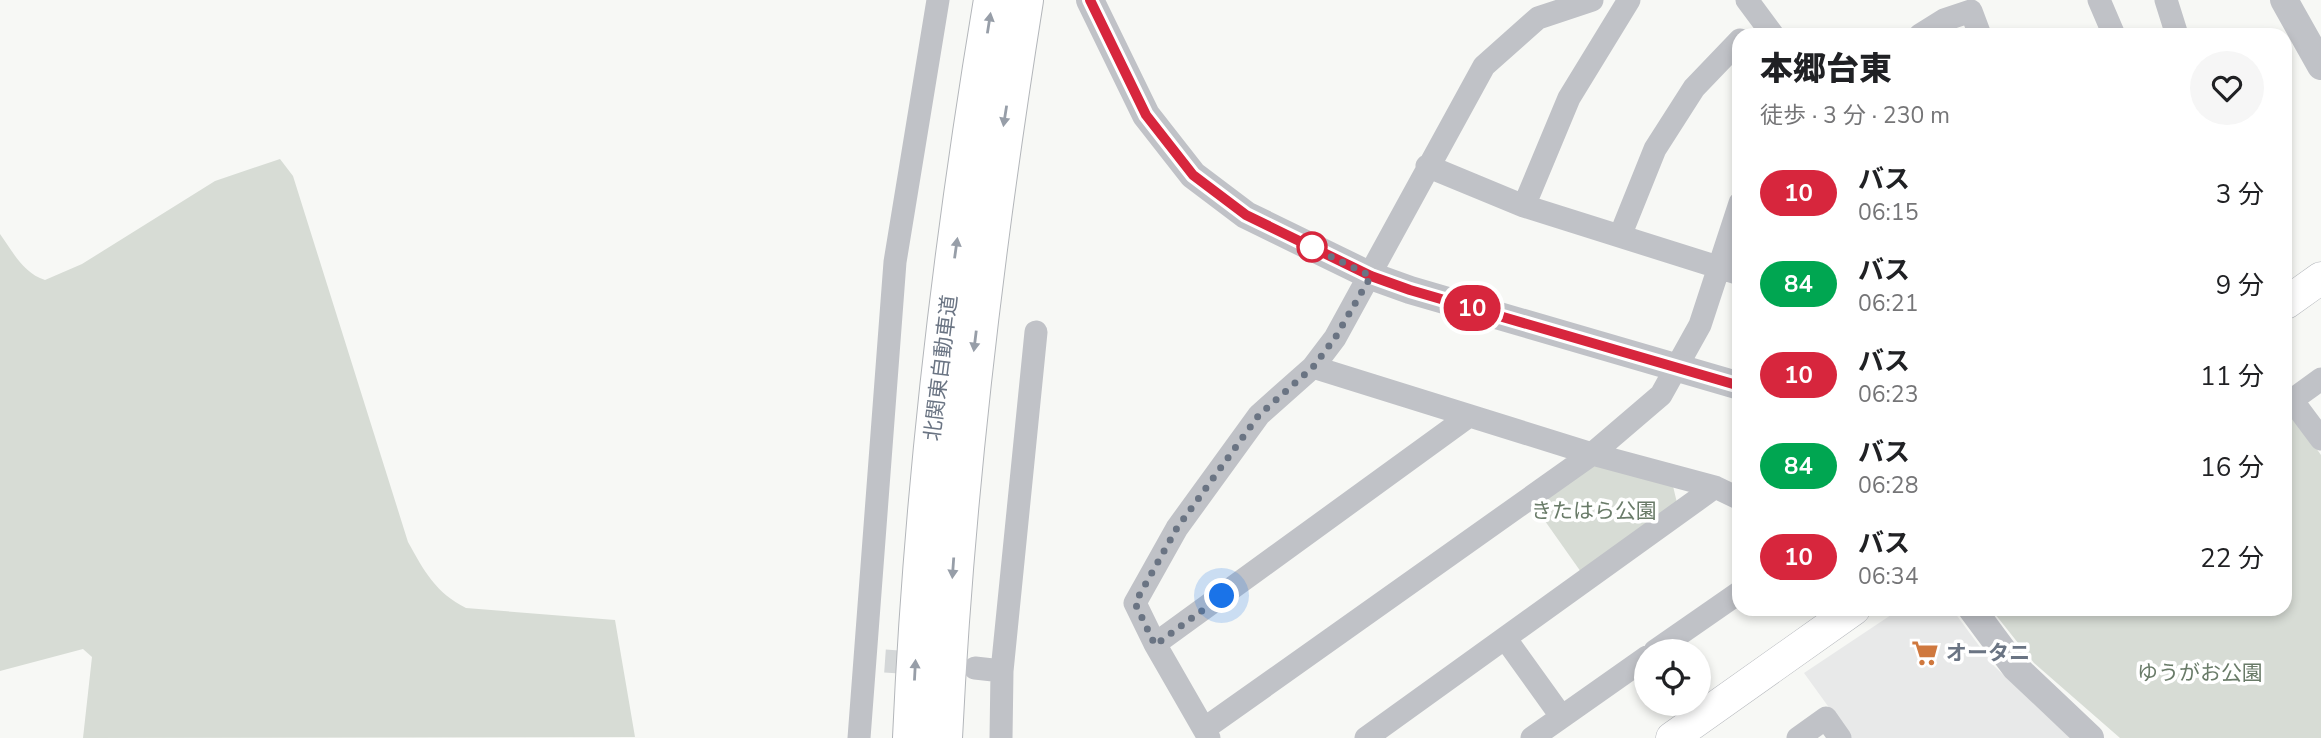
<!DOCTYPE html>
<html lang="ja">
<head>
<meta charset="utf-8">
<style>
	body { margin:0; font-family:"Nunito Sans","Noto Sans JP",sans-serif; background:#f6f6f6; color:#202124; height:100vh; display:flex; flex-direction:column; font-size:26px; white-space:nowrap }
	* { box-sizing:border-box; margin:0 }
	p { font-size:23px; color:#757577 }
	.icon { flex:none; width:38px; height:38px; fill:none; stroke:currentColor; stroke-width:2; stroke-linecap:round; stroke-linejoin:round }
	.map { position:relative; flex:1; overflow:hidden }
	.sheet { position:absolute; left:1732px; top:28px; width:560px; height:588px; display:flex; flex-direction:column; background:#fff; border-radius:21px; box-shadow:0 4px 10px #0003 }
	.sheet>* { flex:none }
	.badge { padding:0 14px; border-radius:23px; font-size:24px; line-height:46px }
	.tools { position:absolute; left:1634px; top:639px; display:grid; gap:14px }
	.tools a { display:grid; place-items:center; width:77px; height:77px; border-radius:50%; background:#fff; box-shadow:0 4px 10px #0003; font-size:35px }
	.you { position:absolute; width:35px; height:35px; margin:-18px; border:5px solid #fff; border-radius:50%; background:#1a73e8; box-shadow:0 0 0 10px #1a73e833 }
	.map>.badge { position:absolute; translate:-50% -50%; box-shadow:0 0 0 4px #fff }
	.round { display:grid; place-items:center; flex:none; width:74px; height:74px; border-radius:37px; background:#f6f6f6 }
	.head { display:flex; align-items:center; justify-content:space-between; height:119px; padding:0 28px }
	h1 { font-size:33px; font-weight:800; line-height:52px }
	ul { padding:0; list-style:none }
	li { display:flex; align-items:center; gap:21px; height:91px; padding:0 28px }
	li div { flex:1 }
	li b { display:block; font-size:26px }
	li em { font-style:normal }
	li .badge { min-width:77px; font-weight:700; text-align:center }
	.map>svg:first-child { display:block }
</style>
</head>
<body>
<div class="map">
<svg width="2321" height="738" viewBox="0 0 2321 738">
	<rect width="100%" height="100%" fill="#f7f8f5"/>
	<path fill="#e8e9e9" d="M1900,609H1952L1994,666L2070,738H1851L1804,673Z"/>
	<path fill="#d7dcd5" d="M280,159L293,176L408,542C424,571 436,593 466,608L615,620L635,737L83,738L92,657L83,649L0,671V234C13,252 23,273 45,280L82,264L215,181Z
		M2286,406L2321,455V738H2120L2034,663L1991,609H2286Z
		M1599,464L1673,486L1677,503L1581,572L1533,504L1584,467Z"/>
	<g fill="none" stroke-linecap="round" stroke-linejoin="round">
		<path stroke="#d4d7d8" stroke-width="23" stroke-dasharray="23 11" stroke-linecap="butt" d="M885,661L927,664"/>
		<defs>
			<path id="secondary" d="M2286,303L2321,278
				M1672,738L1854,609"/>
			<path id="motorway" d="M912,738C923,490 952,245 993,0
				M943,738C955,490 985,245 1024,0"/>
		</defs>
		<use href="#secondary" stroke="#b5b8bd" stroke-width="33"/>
		<use href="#motorway" stroke="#b3b6ba" stroke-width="40"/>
		<path stroke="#c0c2c7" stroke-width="23" d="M1747,0L1773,35
			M2099,0L2114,35
			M2166,0L2177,35
			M1920,35L1944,20L1971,11L1980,35
			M1427,166L1524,206L1740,274
			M1524,206L1569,98L1629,0
			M1620,236L1655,149L1694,88L1740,40
			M1313,367L1592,454L1715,487L1740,499
			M2321,379L2292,400L2321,439
			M1505,638L1561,716
			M1155,644L1469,416
			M1655,651L1740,592
			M975,668L1002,671
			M1204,729L1592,454L1661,395L1700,325L1740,203
			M859,738L895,262L938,0
			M1001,738L1002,671L1036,332
			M1209,738L1155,644L1135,603L1177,528L1259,415L1313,367L1335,338L1484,66L1538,18L1592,0
			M1366,738L1715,487
			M1532,738L1647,657
			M1798,738L1826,718L1840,738"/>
		<path stroke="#c0c2c7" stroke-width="28" d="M1090,0L1146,115L1193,175L1246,215L1371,276L1410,290L1740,386
			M2284,0L2321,66
			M1972,609L2015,667L2090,738"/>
		<use href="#secondary" stroke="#fff" stroke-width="32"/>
		<use href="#motorway" stroke="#fff" stroke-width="38"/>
	</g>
	<defs><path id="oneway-solid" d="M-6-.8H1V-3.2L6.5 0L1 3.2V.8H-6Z" transform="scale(1.75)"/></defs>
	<g fill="#979ea8">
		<use href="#oneway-solid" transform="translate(989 23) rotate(-81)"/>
		<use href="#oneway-solid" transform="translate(1005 116) rotate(99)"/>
		<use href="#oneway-solid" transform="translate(956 248) rotate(-82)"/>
		<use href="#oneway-solid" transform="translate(975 341) rotate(97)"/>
		<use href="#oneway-solid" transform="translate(953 568) rotate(94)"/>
		<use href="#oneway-solid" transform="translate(915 670) rotate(-87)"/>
	</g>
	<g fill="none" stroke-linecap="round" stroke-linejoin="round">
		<defs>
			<path id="line" d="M1090,0L1146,115L1193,175L1246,215L1371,276L1410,290L1740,386"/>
		</defs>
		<use href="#line" stroke="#fff" stroke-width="16"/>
		<use href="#line" stroke="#d7263d" stroke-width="10"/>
		<path stroke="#6a7483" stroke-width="7" stroke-dasharray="0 12.6" d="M1222,596L1155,645L1135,603L1177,528L1259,415L1313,367L1335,338L1371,276L1303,243L1312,247"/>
	</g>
	<defs>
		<symbol id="supermarket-bare" viewBox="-9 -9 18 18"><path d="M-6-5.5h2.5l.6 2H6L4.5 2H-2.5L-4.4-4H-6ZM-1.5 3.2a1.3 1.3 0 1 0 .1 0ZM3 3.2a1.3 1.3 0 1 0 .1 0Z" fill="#cf783e" stroke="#fff" stroke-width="2.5" paint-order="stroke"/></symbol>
	</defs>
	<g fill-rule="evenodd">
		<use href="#supermarket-bare" x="1906" y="634" width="38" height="38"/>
	</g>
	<circle fill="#fff" stroke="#d7263d" stroke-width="3.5" cx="1312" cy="247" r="14"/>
	<g text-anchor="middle" stroke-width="7" stroke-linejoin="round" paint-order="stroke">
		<g font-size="21" fill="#6a7483" stroke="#fff">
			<text transform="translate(941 368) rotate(-83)" y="7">北関東自動車道</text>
		</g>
		<g font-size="21" fill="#697b68" stroke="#fff">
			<text x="1594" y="518">きたはら公園</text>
			<text x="2200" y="680">ゆうがお公園</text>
		</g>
		<g font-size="21" font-weight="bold" fill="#6a7483" stroke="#fff" text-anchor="start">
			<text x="1946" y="660">オータニ</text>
		</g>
	</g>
</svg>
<div class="tools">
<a><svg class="icon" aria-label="locate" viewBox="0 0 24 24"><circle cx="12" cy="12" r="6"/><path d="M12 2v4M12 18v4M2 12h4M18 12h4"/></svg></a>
</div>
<div class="you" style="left:1222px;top:596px"></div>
<b class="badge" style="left:1472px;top:308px;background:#d7263d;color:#fff">10</b>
<section class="sheet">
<div class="head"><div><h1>本郷台東</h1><p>徒歩 · 3 分 · 230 m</p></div><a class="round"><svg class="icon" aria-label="heart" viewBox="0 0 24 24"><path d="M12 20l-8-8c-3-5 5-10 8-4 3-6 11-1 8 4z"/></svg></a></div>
<ul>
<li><span class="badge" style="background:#d7263d;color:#fff">10</span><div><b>バス</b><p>06:15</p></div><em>3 分</em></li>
<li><span class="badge" style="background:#00a651;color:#fff">84</span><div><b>バス</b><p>06:21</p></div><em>9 分</em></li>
<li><span class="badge" style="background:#d7263d;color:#fff">10</span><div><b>バス</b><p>06:23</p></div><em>11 分</em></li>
<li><span class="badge" style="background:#00a651;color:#fff">84</span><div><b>バス</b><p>06:28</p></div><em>16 分</em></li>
<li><span class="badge" style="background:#d7263d;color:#fff">10</span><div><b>バス</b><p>06:34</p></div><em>22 分</em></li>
</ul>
</section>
</div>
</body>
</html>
